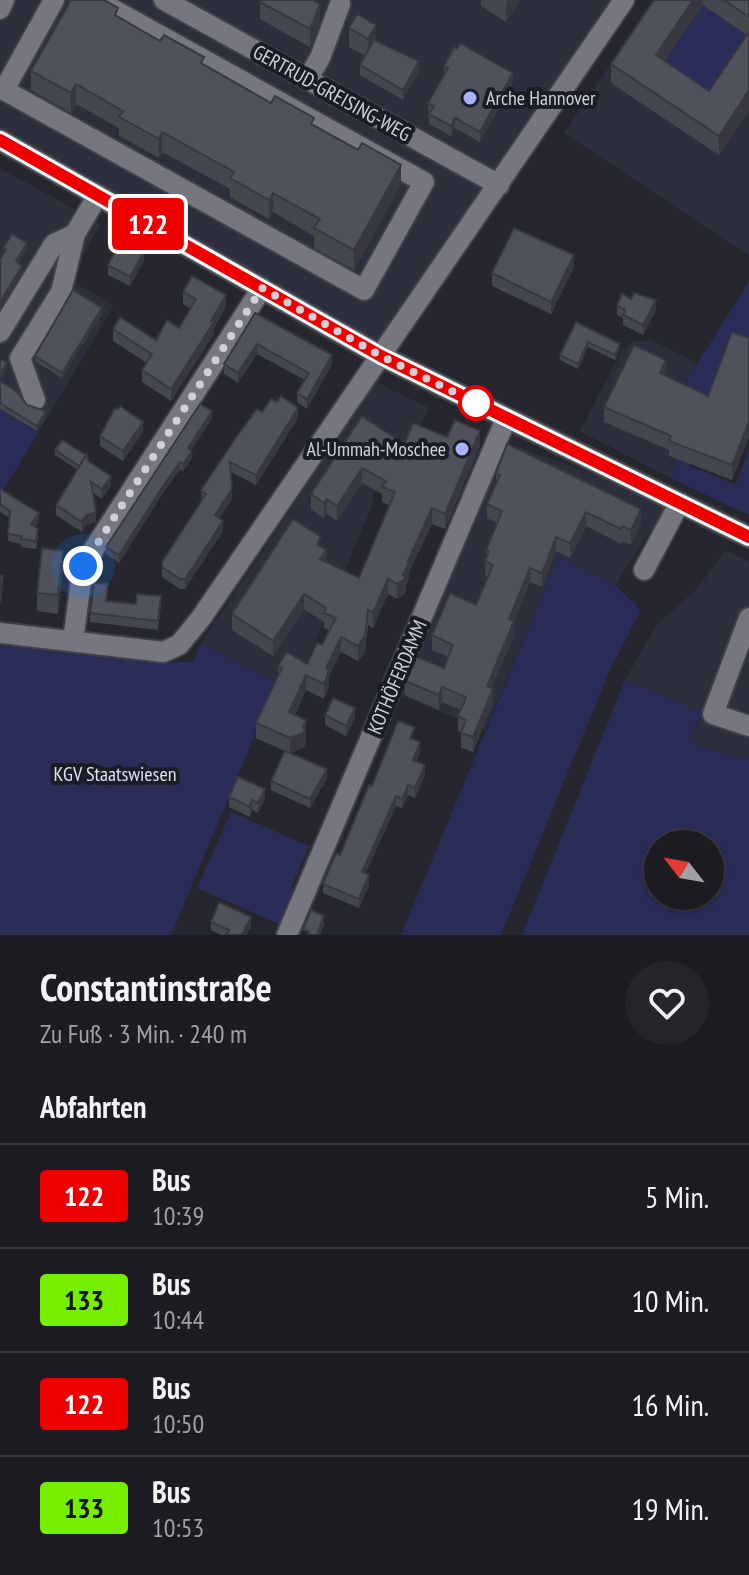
<!DOCTYPE html>
<html lang="de">
<head>
<meta charset="utf-8">
<style>
	body { margin:0; font-family:"PT Sans Narrow",sans-serif; background:#25252a; color:#f1f3f6; height:100vh; display:flex; flex-direction:column; font-size:30px; white-space:nowrap }
	* { box-sizing:border-box; margin:0 }
	p { font-size:26px; color:#a0a1a5 }
	.icon { flex:none; width:44px; height:44px; fill:none; stroke:currentColor; stroke-width:2; stroke-linecap:round; stroke-linejoin:round }
	.map { position:relative; height:935px; overflow:hidden }
	.sheet { display:flex; flex-direction:column; background:#1c1c22; flex:1 }
	.sheet>* { flex:none }
	.badge { padding:0 16px; border-radius:6px; font-size:28px; line-height:52px }
	.needle { width:52px; rotate:301deg }
	.fabs { position:absolute; left:644px; top:830px; display:grid; gap:16px }
	.fabs a { display:grid; place-items:center; width:80px; height:80px; border-radius:50%; background:#1c1c22; box-shadow:0 2px 6px #0004,0 0 0 2px #3a3a40; font-size:40px }
	.you { position:absolute; width:40px; height:40px; margin:-20px; border:6px solid #fff; border-radius:50%; background:#1a73e8; box-shadow:0 0 0 12px #1a73e833 }
	.map>.badge { position:absolute; translate:-50% -50%; box-shadow:0 0 0 4px #fff }
	h2 { padding:0 40px; font-size:30px; line-height:72px }
	.round { display:grid; place-items:center; flex:none; width:84px; height:84px; border-radius:42px; background:#25252a }
	.headline { display:flex; align-items:center; justify-content:space-between; height:136px; padding:0 40px }
	h1 { font-size:38px; font-weight:700; line-height:60px }
	ul { padding:0; list-style:none }
	li { display:flex; align-items:center; gap:24px; height:104px; padding:0 40px; border-top:2px solid #3a3a40 }
	li div { flex:1 }
	li b { display:block; font-size:30px }
	li em { font-style:normal }
	li .badge { min-width:88px; font-weight:700; text-align:center }
	.map>svg:first-child { display:block }
</style>
</head>
<body>
<div class="map">
<svg width="749" height="935" viewBox="0 0 749 935">
	<rect width="100%" height="100%" fill="#25262e"/>
	<path fill="#2d2f3c" d="M4,0H625L381,356L0,140V9Z
		M654,0H749V256L564,133Z
		M0,168L101,224L68,279L114,305L38,433L0,409Z
		M651,340L697,363L684,384L707,395L670,478L580,431L622,350L632,342Z
		M376,382L429,408L404,459L399,457L374,492V500L295,691L201,643Z
		M503,442L670,501L615,585L558,558L485,730L392,692Z
		M726,550L749,562V760L706,748L689,739L703,713L625,680L657,624L695,591Z"/>
	<path fill="#2a2d57" fill-rule="evenodd" d="M703,5L749,36L709,110L656,74Z
		M749,282V353L733,348L689,466L736,484L749,449V515L670,478L707,395L684,384Z
		M0,409L38,433L0,495Z
		M558,557L615,585L641,610L609,672L501,935H401Z
		M0,642L142,661L193,662L201,643L277,682L171,935H0Z
		M625,680L703,712L689,739L706,748L749,760V935H522ZM658,844H710V896H658Z
		M231,812L309,846L291,887L299,891L284,926L197,888Z"/>
	<g fill="none" stroke-linecap="round" stroke-linejoin="round">
		<defs>
			<path id="minor" d="M54,0L4,90L364,290L424,182L96,0
				M164,0L499,185
				M0,9L4,0
				M307,80L320,58L340,4
				M0,140L381,356L749,537
				M0,332L54,244L75,234L98,195
				M35,400L20,358L61,292L75,234
				M644,570L679,504
				M749,618L713,714L749,726
				M0,633L163,652L179,645L201,618L624,0
				M73,641L83,566L262,288
				M287,935L506,419"/>
		</defs>
		<use href="#minor" stroke="#404148" stroke-width="24"/>
		<use href="#minor" stroke="#757680" stroke-width="20"/>
	</g>
	<path fill="#45474e" fill-rule="evenodd" d="M481,0H520L506,22L481,6Z
		M654,0H749V110L719,155L611,83V64ZM703,5L747,35L709,91L664,61Z
		M260,2L320,21L310,47L260,19Z
		M118,18L314,126L401,184L354,270L314,248V236L273,212L269,219L230,197V189L162,152L159,158L134,144L119,136V128L76,104L71,113L31,90V71Z
		M349,28L376,41L419,71L403,100L360,75V65L365,56L349,47Z
		M444,66L513,83L480,142L455,128L451,136L429,124L428,103L444,74Z
		M144,261L130,286L108,275V265Z
		M574,267L551,314L492,286V273Z
		M183,292L226,307L214,328V334L171,401L142,382V370L147,363L113,341V329L156,340L179,328L190,308L183,304Z
		M617,305L656,310L643,335L623,325V318L617,315Z
		M102,313L62,378L35,361V356Z
		M255,313L332,364L307,409L297,402V393L305,380L257,354L238,383L224,374V364Z
		M576,322L620,349L615,360L588,347L578,369L560,360V355Z
		M749,338V437L732,480L669,456V450L604,422V407L666,376L708,396Z
		M0,381L27,405L46,416L37,431L0,409Z
		M262,412L298,418L256,485L231,472L232,499L219,518L223,531L185,589H180L162,577V562L202,501L201,490Z
		M212,418L191,450L192,458L183,471L180,469L159,499L119,563L106,554V547Z
		M143,432L123,461L100,446V436Z
		M447,437L480,446L445,529L432,524L409,572V577L406,585V593L397,599L388,594L373,628L368,625L365,652L358,661L341,652L329,676V685L324,699L306,690L295,715L306,735L305,747L290,753L327,778L310,808L271,790V781L285,751L256,738V723L278,676V666L307,664L322,645L329,630L324,628V622L304,609L273,656L232,630V614L321,547L326,562L359,578L389,505L382,502V494L362,483L337,521L327,514L324,518L311,509V494L404,444Z
		M55,450L88,461L111,486L102,499L93,493L96,522L86,525L82,532L56,515V505L78,470L55,455Z
		M496,473L641,523L631,545L622,541L621,544L586,526L570,558L556,551L542,587L530,582L514,622V635L492,688L493,703L473,752L461,748V732L458,731V716L461,710L442,702L439,710L405,695V681L444,668L448,657L432,650V635L476,605L488,577L485,576L486,550L497,523L487,518V504L496,485Z
		M0,489L39,521L35,527L38,537L36,549L21,547V544L8,541L10,518L0,512Z
		M63,569L58,614L37,611V593Z
		M108,593L107,601L161,605L158,630L90,622V613Z
		M325,715L355,718L346,736L325,725Z
		M415,736L413,739L420,752L416,762L425,775L415,798L408,795L402,808L396,806L365,874L369,885L359,908L323,893V884L340,855L372,786Z
		M229,797L265,799L258,813L252,810L250,817L229,807Z
		M211,922L251,926L246,935H221L211,930Z"/>
	<path fill="#383940" d="M508,0H520L506,22V4Z
		M693,0H703V5L656,74V55Z
		M320,4V21L310,47V29Z
		M376,25V44L368,58V39Z
		M419,61V71L403,100V90Z
		M513,73V83L480,142V132Z
		M76,84V104L71,113V93Z
		M749,90V110L719,155V136Z
		M455,118V128L451,136V126Z
		M162,132V152L159,158V139Z
		M401,165V184L354,270V250Z
		M273,193V212L269,219V200Z
		M27,243V249L16,267V261Z
		M144,251V261L130,286V277Z
		M574,255V267L551,314V302Z
		M22,266V272L0,308V302Z
		M226,295V307L214,328V334L171,401V389Z
		M656,300V310L643,335V325Z
		M102,308V313L62,378V373Z
		M588,342V347L578,369V364Z
		M257,344V354L238,383V373Z
		M620,344V349L615,360V355Z
		M332,355V364L307,409V399Z
		M666,360V375L660,388V373Z
		M7,363V368L0,379V374Z
		M298,408V418L256,485V475Z
		M46,411V416L37,431V426Z
		M212,411V418L188,455V448Z
		M143,422V432L123,461V451Z
		M749,422V437L732,480V465Z
		M480,431V446L445,529V514Z
		M192,451V458L183,471V464Z
		M180,462V469L159,499L119,563V555L159,492Z
		M362,468V483L337,521V506Z
		M111,476V486L102,499V489Z
		M232,489V499L215,525V515Z
		M327,499V514L324,518V503Z
		M432,508V524L409,572V577L406,585V593L397,599V584L403,575L408,561Z
		M641,509V523L631,545V530Z
		M96,512V522L86,525L82,532V522L86,515Z
		M586,512V526L570,558V543Z
		M39,513V521L31,532V524Z
		M223,521V531L185,589V579Z
		M556,537V551L542,587V573Z
		M326,550V565L320,559Z
		M63,551V569L58,614V595Z
		M530,568V582L514,622V635L487,701V686L509,619Z
		M388,579V594L373,628V613Z
		M304,594V609L273,656V641Z
		M368,610L365,652L358,661V646Z
		M341,637V652L329,676V685L324,699V684L326,668Z
		M306,675V690L289,727V712Z
		M442,687V702L439,710V695Z
		M493,689V703L473,752V737Z
		M355,708V718L346,736V726Z
		M306,720L305,747L290,753V738L303,727Z
		M420,742V752L413,770V760Z
		M425,765V775L415,798V788Z
		M327,769V778L310,808V799Z
		M408,785V795L402,808V799Z
		M265,789V799L258,813V803Z
		M396,796V806L362,882V872Z
		M252,800V810L250,817V807Z
		M369,875V885L359,908V899Z
		M324,916V926L320,935H316Z
		M251,917V926L246,935H242Z"/>
	<path fill="#50525b" stroke="#383940" stroke-width="2" d="M71,0H104L118,8L115,15L160,41L164,35L204,57L201,63L271,103L275,96L314,118L311,124L358,150L362,143L401,165L354,250L314,228L320,219L273,193L269,200L230,178L234,172L162,132L159,139L134,125L119,117L123,111L76,84L71,93L31,71Z
		M261,0H313L320,4L310,29L260,2Z
		M654,0H693L656,55L709,91L749,32V90L719,136L611,64Z
		M724,0H749V17Z
		M357,14L376,25L368,39L349,28Z
		M374,40L419,61L403,90L360,65Z
		M460,43L513,73L480,132L455,118L451,126L429,114L434,106L428,103L448,68L444,66L454,47L457,49Z
		M514,228L574,255L551,302L492,273Z
		M12,234L27,243L16,261L22,266L0,302V259L6,250L3,248Z
		M122,239L144,251L130,277L108,265Z
		M192,276L226,295L211,321L214,322L171,389L142,370L152,354L113,329L120,317L156,340L167,320L179,328L196,299L183,292Z
		M73,290L102,308L62,373L35,356Z
		M634,293L656,300L643,325L623,315L625,310L617,305L622,294L631,299Z
		M255,313L332,355L307,399L297,393L309,373L257,344L238,373L224,364Z
		M576,322L620,344L615,355L588,342L578,364L560,355Z
		M732,332L749,338V422L732,465L669,441L671,436L604,407L634,345L666,360L660,373L708,396Z
		M0,359L7,363L0,374Z
		M0,381L16,391L27,405L46,411L37,426L0,403Z
		M281,396L298,408L256,475L230,462L232,489L215,515L223,521L185,579H180L162,567V562L206,494L201,490L237,436L257,409L262,412L271,399L277,402Z
		M200,404L212,411L188,448L192,451L183,464L180,462L159,492L119,555L106,547Z
		M120,406L143,422L123,451L100,436L115,408L118,409Z
		M362,416L404,444L413,423L447,437L455,420L480,431L445,514L432,508L408,561L409,562L403,575L406,578L397,584L388,579L373,613L368,610L365,636L358,646L341,637L326,668L329,670L324,684L306,675L289,712L306,720L303,727L305,732L290,738L256,723L282,668L278,666L287,652L307,664L317,643L322,645L336,618L324,613L326,608L304,594L273,641L232,614L293,519L321,537L317,544L326,550L320,559L359,578L395,492L382,487L386,481L362,468L337,506L327,499L324,503L311,494Z
		M62,440L86,455L79,466L55,450Z
		M507,444L641,509L631,530L622,526L621,529L586,512L570,543L556,537L542,573L530,568L509,619L514,621L487,686L493,689L473,737L461,733L466,720L458,716L466,697L442,687L439,695L405,681L415,656L444,668L453,645L432,635L450,593L476,605L493,565L485,561L489,551L486,550L502,511L487,504L500,475L496,473Z
		M87,454L88,461L111,476L102,489L91,482L96,512L86,515L82,522L56,505Z
		M0,489L39,513L31,524L38,529L36,541L21,539L22,536L8,534L10,511L0,504Z
		M42,548L63,551L58,595L37,593Z
		M0,575L3,576L0,603Z
		M94,583L108,584L106,601L136,604L137,594L161,596L158,621L90,613Z
		M333,698L355,708L346,726L325,715Z
		M398,721L415,727L410,738L420,742L413,760L425,765L415,788L408,785L402,799L396,796L362,872L369,875L359,899L323,884L333,860L337,853L340,855L369,785L372,786Z
		M285,751L327,769L310,799L271,781Z
		M238,777L265,789L258,803L252,800L250,807L229,797Z
		M219,902L251,917L242,935H226L229,930L211,922Z
		M311,910L324,916L317,935H308L309,932L303,930Z"/>
	<g fill="none" stroke-linecap="round" stroke-linejoin="round">
		<defs>
			<path id="line" d="M0,140L381,356L749,537"/>
		</defs>
		<use href="#line" stroke="#fff" stroke-width="18"/>
		<use href="#line" stroke="#e00" stroke-width="12"/>
		<path stroke="#d0d1d6" stroke-width="8" stroke-dasharray="0 14.4" d="M83,566L262,288L381,356L476,403"/>
	</g>
	<g fill="#a7b1fc" stroke="#1b1d24" stroke-width="3">
		<circle cx="470" cy="98" r="8"/>
		<circle cx="462" cy="449" r="8"/>
	</g>
	<circle fill="#fff" stroke="#e00" stroke-width="4" cx="476" cy="403" r="16"/>
	<g text-anchor="middle" stroke-width="8" stroke-linejoin="round" paint-order="stroke">
		<g font-size="20" fill="#d0d1d6" stroke="#1b1d24">
			<text transform="translate(332 93) rotate(29)" y="7">GERTRUD-GREISING-WEG</text>
			<text transform="translate(397 677) rotate(-67)" y="7">KOTHÖFERDAMM</text>
		</g>
		<g font-size="20" fill="#d0d1d6" stroke="#1b1d24" text-anchor="start">
			<text x="486" y="105">Arche Hannover</text>
			<text x="446" y="456" text-anchor="end">Al-Ummah-Moschee</text>
		</g>
		<g font-size="20" fill="#dce0f6" stroke="#1b1d24">
			<text x="115" y="781">KGV Staatswiesen</text>
		</g>
	</g>
</svg>
<div class="fabs">
<a><svg class="needle" viewBox="-14 -14 28 28"><path d="M0-13l5 13h-10z" fill="#e53935"/><path d="M0 13l5-13h-10z" fill="#a0a1a5"/></svg></a>
</div>
<div class="you" style="left:83px;top:566px"></div>
<b class="badge" style="left:148px;top:224px;background:#e00;color:#fff">122</b>
</div>
<section class="sheet">
<div class="headline"><div><h1>Constantinstraße</h1><p>Zu Fuß · 3 Min. · 240 m</p></div><a class="round"><svg class="icon" aria-label="heart" viewBox="0 0 24 24"><path d="M12 20l-8-8c-3-5 5-10 8-4 3-6 11-1 8 4z"/></svg></a></div>
<h2>Abfahrten</h2>
<ul>
<li><span class="badge" style="background:#e00;color:#fff">122</span><div><b>Bus</b><p>10:39</p></div><em>5 Min.</em></li>
<li><span class="badge" style="background:#76ee00;color:#111">133</span><div><b>Bus</b><p>10:44</p></div><em>10 Min.</em></li>
<li><span class="badge" style="background:#e00;color:#fff">122</span><div><b>Bus</b><p>10:50</p></div><em>16 Min.</em></li>
<li><span class="badge" style="background:#76ee00;color:#111">133</span><div><b>Bus</b><p>10:53</p></div><em>19 Min.</em></li>
</ul>
</section>
</body>
</html>
